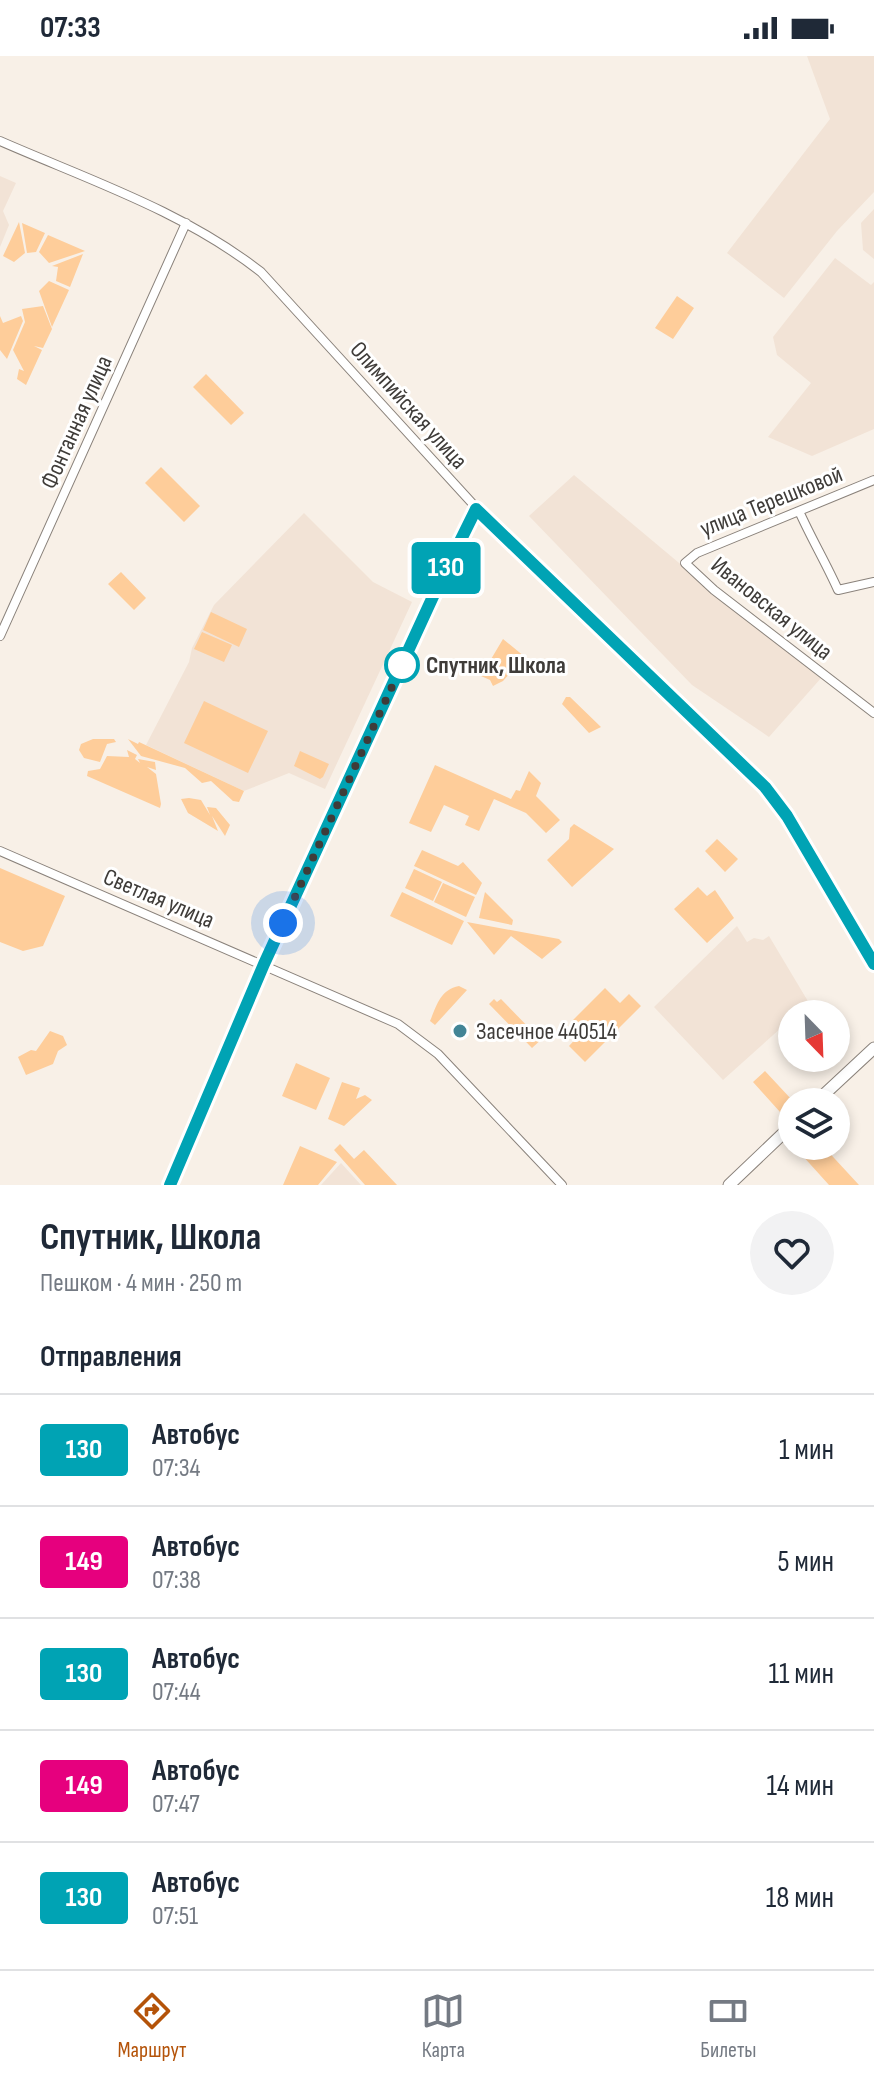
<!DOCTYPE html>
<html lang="ru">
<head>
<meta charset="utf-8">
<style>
	body { margin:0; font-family:"Sofia Sans Condensed",sans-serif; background:#f2f2f3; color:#1f2937; height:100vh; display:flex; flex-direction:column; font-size:30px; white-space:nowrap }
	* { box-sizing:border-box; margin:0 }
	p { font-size:26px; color:#747a83 }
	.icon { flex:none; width:44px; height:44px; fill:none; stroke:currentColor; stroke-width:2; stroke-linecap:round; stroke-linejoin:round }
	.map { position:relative; height:1129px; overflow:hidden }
	.panel { display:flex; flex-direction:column; background:#fff; flex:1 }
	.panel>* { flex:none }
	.badge { padding:0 16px; border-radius:6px; font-size:28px; line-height:52px }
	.needle { width:52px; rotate:157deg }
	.buttons { position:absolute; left:778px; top:944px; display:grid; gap:16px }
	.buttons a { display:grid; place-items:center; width:72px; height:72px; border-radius:50%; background:#fff; box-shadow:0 4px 12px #0003; font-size:40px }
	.you { position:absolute; width:40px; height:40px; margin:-20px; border:6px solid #fff; border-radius:50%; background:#1a73e8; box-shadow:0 0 0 12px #1a73e833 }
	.map>.badge { position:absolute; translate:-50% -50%; box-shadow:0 0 0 4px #fff }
	h2 { padding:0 40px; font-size:30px; line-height:72px }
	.round { display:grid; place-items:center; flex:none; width:84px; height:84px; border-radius:42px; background:#f2f2f3 }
	.overview { display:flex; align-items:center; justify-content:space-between; height:136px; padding:0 40px }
	h1 { font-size:38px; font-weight:700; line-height:60px }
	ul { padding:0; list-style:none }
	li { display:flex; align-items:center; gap:24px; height:112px; padding:0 40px; border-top:2px solid #e0e1e3 }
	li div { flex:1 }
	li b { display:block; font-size:30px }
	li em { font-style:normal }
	li .badge { min-width:88px; font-weight:700; text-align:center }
	.status { display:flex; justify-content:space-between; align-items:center; height:56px; padding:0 40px; background:#fff; direction:ltr }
	.status svg { height:22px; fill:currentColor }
	.dock { display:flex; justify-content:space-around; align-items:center; height:112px; border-top:2px solid #e0e1e3; background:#fff; font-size:22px; color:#747a83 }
	.dock a { display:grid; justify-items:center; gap:4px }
	.dock .current { color:#b45309 }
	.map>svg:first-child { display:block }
</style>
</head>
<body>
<div class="status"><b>07:33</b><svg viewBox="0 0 49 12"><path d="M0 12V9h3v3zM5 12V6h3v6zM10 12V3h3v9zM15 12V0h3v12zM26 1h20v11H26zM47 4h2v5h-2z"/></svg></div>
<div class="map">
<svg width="874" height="1129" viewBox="0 0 874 1129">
	<rect width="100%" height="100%" fill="#f8f0e7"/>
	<path fill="#f2e3d6" d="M807,0H874V136L837,175L784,242L727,197L830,63Z
		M0,120L16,127L3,155L9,169L0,191Z
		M874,153V203L863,194L861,167Z
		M835,202L871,229L874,226V373L812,400L768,381L811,327L777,299L773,281Z
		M574,419L703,527L822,621L769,681L692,629L529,460Z
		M304,457L373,526L412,546L325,733L289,717L244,735L146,689L189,606L192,592L214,549Z
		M737,870L747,886L754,882L763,884L769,880L809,947L797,958H792V962L723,1024L654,951Z
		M341,1107L361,1129H321Z"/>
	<path fill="#fecd9a" d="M19,166L25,197L14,206L3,200Z
		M22,167L45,177L36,196L27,197Z
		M48,179L85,195L49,207L39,196Z
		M83,198L70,231L56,225L58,211L52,210Z
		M49,225L69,234L52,271L39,235Z
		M677,240L694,252L673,283L655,272Z
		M43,250L52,273L43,292L34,290L42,294L26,329L17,323L19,313L24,315L13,294L25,266L22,253Z
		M0,260L3,267L21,260L23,265L7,303L0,294Z
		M206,318L244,357L231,369L193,331Z
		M161,411L200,450L184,466L145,427Z
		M121,516L146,542L134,554L108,528Z
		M211,556L247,573L239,591L203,574Z
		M202,576L232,589L224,606L194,593Z
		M503,583L525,601L503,625L493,630L490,624L481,620Z
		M566,641H570L601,671L589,677L562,648Z
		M204,645L268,675L248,717L184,687Z
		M93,683H114L116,686L107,688L100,706L84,702L79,694L81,688Z
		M128,683L138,688L139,686L244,735L239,746L233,745L211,725L202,727L185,712L141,700Z
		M127,694L137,699L135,703L140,707L138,703L155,706L156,714L147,711L156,718L161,748L160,752L87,720L88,715L100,713L107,700L129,701Z
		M300,695L329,708L323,721L320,723L294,710Z
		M435,709L511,743L516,734L520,735L529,715L541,727L536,740L560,764L546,777L526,757L494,743L479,775L465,769L469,760L444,749L431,776L409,767Z
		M189,742L201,744L210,759L207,751L216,752L230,769L225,780L212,760L218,775L188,757L181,743Z
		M574,768L614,793L572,831L547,804L569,783L570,772Z
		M717,783L738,803L725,816L705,795Z
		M422,794L458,810L463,806L482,827L476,839L414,810Z
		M0,812L65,840L43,890L23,895L0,886Z
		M414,813L442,826L433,845L405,832Z
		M443,827L475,841L466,861L434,846Z
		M698,831L707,840L715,834L734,862L707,887L674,853Z
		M402,836L464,865L452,889L390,860Z
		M485,836L513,864L512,869L479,862Z
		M467,866L559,883L562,886L542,903L511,880L494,899Z
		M459,930L467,934L435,969L430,965C437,949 440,934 459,930Z
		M605,932L620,947L629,938L641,950L585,1006L569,990L582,976L572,965Z
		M494,943L497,946L501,943L535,978L539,975L544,981L532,992L489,948Z
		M50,975L63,980L67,989L58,995L53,1008L26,1019L18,1001L31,994L36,995Z
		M296,1007L330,1022L316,1054L282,1040Z
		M765,1015L792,1044L780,1056L753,1026Z
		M342,1026L360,1032L356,1043L365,1039L372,1044L344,1070L328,1063Z
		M340,1088L354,1103L364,1094L397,1129H365L334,1094Z
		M300,1090L337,1106L318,1129H283Z
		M809,1090H823L859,1129H829L801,1098Z"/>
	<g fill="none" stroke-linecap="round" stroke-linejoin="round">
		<defs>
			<path id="minor" d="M0,85C89,124 183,155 261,216L492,469L765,731L787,760L874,908
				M874,424L697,497L685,507L714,534L874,657
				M799,455C811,482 826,507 838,534L874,526
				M0,580L186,167
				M0,795L398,968L438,998L562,1129
				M169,1129L264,908L436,534L476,453"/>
			<path id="secondary" d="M816,1046L874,992
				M729,1129L792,1069"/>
		</defs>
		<use href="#minor" stroke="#8a827b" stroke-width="10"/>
		<use href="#secondary" stroke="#8a827b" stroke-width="13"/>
		<use href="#minor" stroke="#fff" stroke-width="8"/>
		<use href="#secondary" stroke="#fff" stroke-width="11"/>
	</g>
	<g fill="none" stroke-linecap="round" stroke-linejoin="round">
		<defs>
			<path id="line" d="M170,1129L264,908L436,534L476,453L765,731L787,760L874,908"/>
		</defs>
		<use href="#line" stroke="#fff" stroke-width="18"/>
		<use href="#line" stroke="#00a3b4" stroke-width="12"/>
		<path stroke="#3f3c39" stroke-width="8" stroke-dasharray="0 14.4" d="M283,867L402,609"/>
	</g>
	<circle fill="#fff" stroke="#00a3b4" stroke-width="4" cx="402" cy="609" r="16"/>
	<circle fill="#438596" stroke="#fff" stroke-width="3" cx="460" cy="975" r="8"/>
	<g text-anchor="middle" stroke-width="6" stroke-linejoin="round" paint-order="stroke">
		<g font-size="24" fill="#3f3c39" stroke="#fff">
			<text transform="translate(409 349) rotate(48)" y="8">Олимпийская улица</text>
			<text transform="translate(76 366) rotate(-66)" y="8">Фонтанная улица</text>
			<text transform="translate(771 445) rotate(-22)" y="8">улица Терешковой</text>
			<text transform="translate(772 552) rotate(39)" y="8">Ивановская улица</text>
			<text transform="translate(159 842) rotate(23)" y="8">Светлая улица</text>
		</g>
		<g font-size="24" font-weight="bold" fill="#3f3c39" stroke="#fff" text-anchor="start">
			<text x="426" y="617">Спутник, Школа</text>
		</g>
		<g font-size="24" fill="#3f3c39" stroke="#fff" text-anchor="start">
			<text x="476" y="983">Засечное 440514</text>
		</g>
	</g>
</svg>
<div class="buttons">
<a><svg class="needle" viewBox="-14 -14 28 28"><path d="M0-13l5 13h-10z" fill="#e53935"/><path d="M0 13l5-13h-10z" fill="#747a83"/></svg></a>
<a><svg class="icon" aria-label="layers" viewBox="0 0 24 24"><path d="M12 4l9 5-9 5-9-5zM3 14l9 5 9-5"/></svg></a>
</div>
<div class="you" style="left:283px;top:867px"></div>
<b class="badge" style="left:446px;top:512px;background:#00a3b4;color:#fff">130</b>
</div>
<section class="panel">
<div class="overview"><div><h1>Спутник, Школа</h1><p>Пешком · 4 мин · 250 m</p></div><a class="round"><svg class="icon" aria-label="heart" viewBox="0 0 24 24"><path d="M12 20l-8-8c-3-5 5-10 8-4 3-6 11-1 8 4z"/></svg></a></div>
<h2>Отправления</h2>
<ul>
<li><span class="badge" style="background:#00a3b4;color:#fff">130</span><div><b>Автобус</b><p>07:34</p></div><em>1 мин</em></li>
<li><span class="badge" style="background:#e6007e;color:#fff">149</span><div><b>Автобус</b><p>07:38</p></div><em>5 мин</em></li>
<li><span class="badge" style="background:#00a3b4;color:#fff">130</span><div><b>Автобус</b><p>07:44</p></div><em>11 мин</em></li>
<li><span class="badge" style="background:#e6007e;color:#fff">149</span><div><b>Автобус</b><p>07:47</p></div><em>14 мин</em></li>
<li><span class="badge" style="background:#00a3b4;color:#fff">130</span><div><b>Автобус</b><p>07:51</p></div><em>18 мин</em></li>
</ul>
</section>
<nav class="dock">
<a class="current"><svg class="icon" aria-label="directions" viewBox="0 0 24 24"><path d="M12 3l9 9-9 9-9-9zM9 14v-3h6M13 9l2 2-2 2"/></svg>Маршрут</a>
<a><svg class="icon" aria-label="map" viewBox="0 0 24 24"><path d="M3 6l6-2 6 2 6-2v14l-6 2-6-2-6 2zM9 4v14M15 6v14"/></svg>Карта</a>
<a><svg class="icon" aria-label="tickets" viewBox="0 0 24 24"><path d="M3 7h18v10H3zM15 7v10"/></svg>Билеты</a>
</nav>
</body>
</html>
